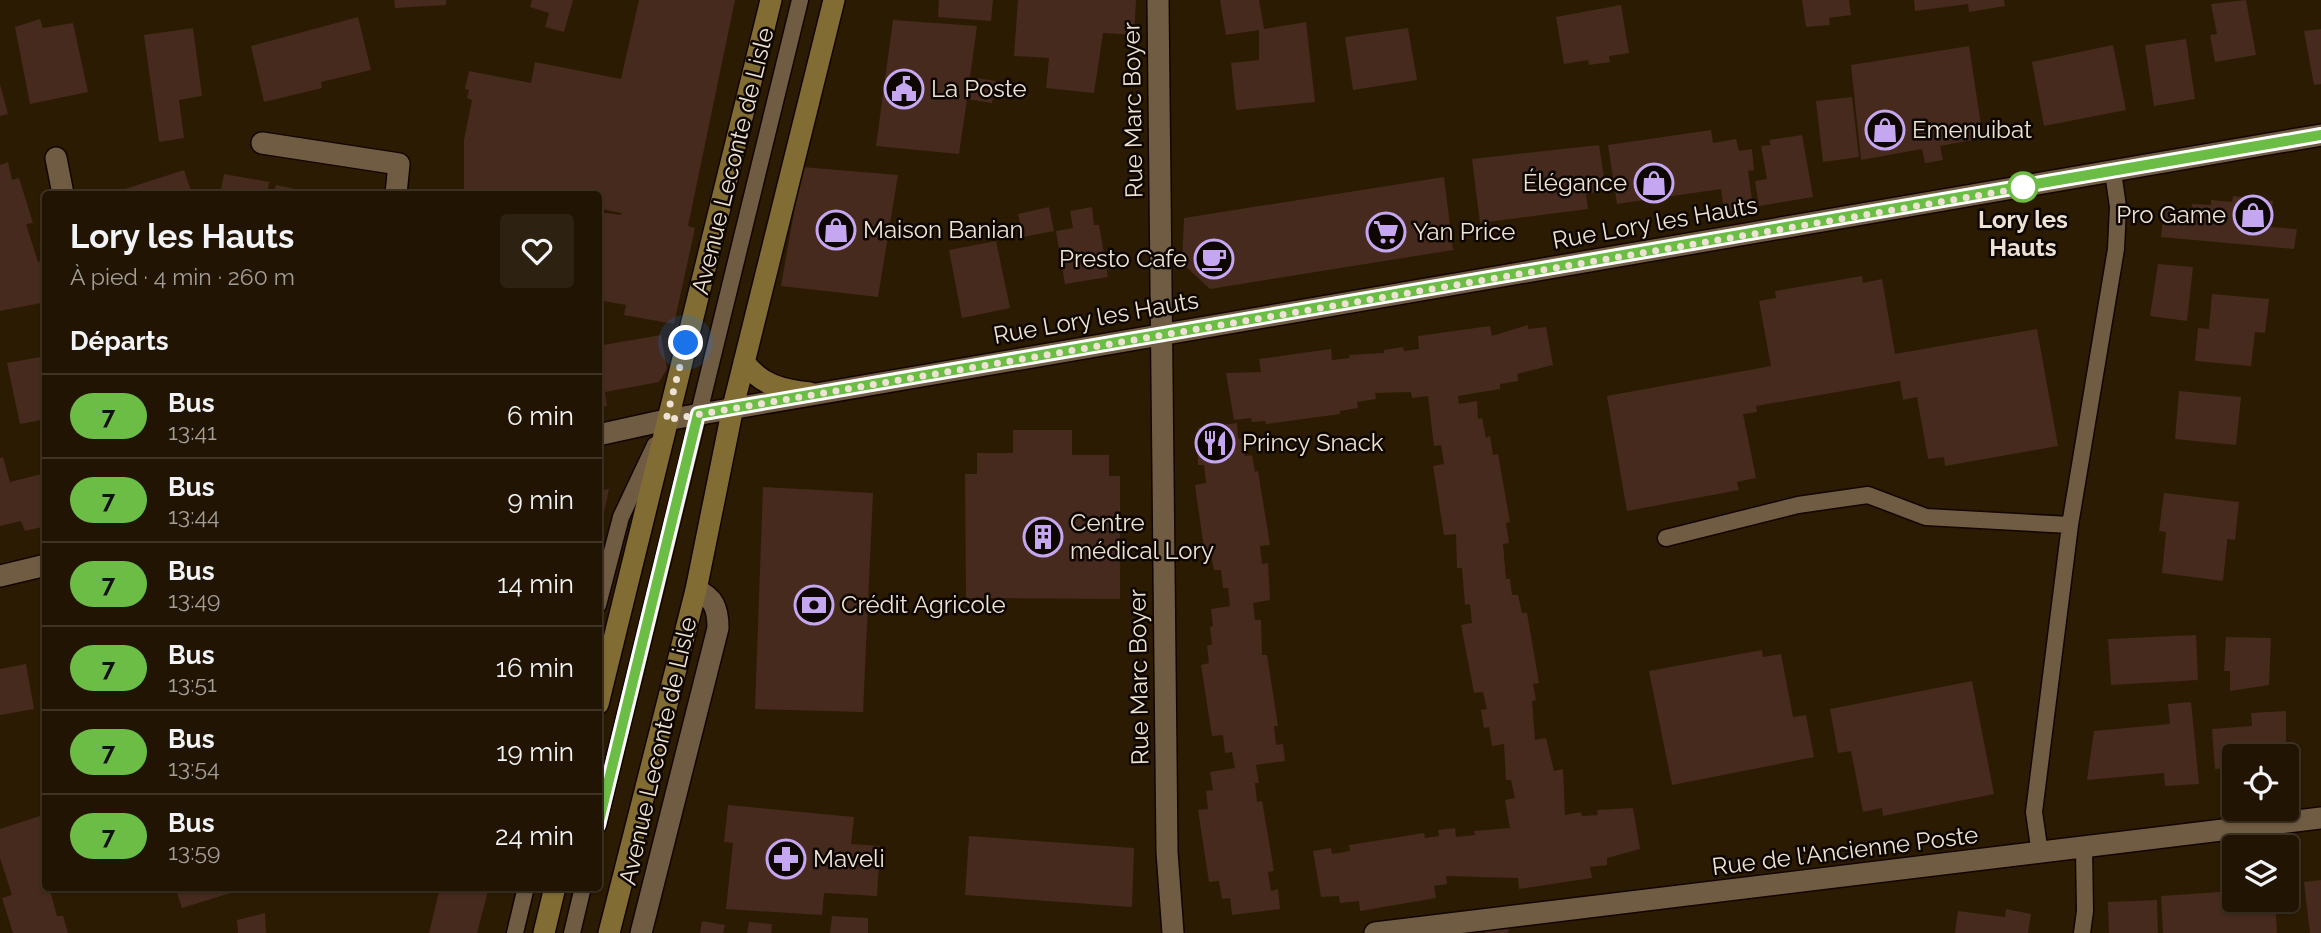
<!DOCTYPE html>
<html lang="fr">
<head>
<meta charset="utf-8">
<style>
	body { margin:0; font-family:Raleway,sans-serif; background:#2d2111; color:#f1f3f6; height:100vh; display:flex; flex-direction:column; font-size:26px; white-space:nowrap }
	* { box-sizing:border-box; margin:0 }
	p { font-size:23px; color:#a29e99 }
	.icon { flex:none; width:38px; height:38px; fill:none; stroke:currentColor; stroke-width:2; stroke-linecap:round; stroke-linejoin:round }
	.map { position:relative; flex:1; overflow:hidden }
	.details { position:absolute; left:42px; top:191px; width:560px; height:700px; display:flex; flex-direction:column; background:#211402; border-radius:7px; box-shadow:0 2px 5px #0004,0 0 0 2px #3e3324 }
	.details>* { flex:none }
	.badge { padding:0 14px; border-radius:23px; font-size:24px; line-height:46px }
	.buttons { position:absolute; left:2222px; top:744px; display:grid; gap:14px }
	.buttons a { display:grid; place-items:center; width:77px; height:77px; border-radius:7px; background:#211402; box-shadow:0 2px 5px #0004,0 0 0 2px #3e3324; font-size:35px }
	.you { position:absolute; width:35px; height:35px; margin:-18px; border:5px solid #fff; border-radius:50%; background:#1a73e8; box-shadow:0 0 0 10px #1a73e833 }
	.map>.badge { position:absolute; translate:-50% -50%; box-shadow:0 0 0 4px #fff }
	h2 { padding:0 28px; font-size:26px; line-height:63px }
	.round { display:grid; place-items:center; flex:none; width:74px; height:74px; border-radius:7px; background:#2d2111 }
	.overview { display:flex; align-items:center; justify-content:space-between; height:119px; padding:0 28px }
	h1 { font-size:33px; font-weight:700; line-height:52px }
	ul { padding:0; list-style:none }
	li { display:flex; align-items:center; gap:21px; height:84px; padding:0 28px; border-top:2px solid #3e3324 }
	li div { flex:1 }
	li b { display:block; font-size:26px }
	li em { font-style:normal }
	li .badge { min-width:77px; font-weight:700; text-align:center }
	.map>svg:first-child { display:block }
</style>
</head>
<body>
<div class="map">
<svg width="2321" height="933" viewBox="0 0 2321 933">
	<rect width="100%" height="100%" fill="#2c1b03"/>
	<path fill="#452a1d" d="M394,0H446V5L395,8Z
		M532,0H573L564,32L545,27L549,13L530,7Z
		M639,0H735L688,226L695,228L674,324L624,315L626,305L598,300V212L621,215V213L598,208V194H464V140L472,100L467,98L469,90L465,89L469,71L531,83L535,62L621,79Z
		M939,0H993L991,21L938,17Z
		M1018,0H1136L1134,35L1103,33L1094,93L1046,88L1049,58L1014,56Z
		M1220,0H1259L1264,29L1306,22L1315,102L1236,110L1231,63L1259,60V30L1226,35Z
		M1802,0H1849L1851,15L1829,18L1830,25L1806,27Z
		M1914,0H2004L2005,6L1969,12L1968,4L1915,11Z
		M2246,0L2256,55L2215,62L2210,35L2217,34L2211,4Z
		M1621,5L1629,53L1609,56L1610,62L1589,65L1588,60L1564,64L1556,17Z
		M358,17L371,70L321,82L322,88L264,102L251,46Z
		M40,19L43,28L73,23L88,92L30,104L15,27Z
		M893,20L977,26L970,77L996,81L992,103L967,99L959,154L876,146Z
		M193,28L202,96L179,100L184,138L159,142L144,35Z
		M1408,28L1417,80L1353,90L1345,37Z
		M2321,29V84L2314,85L2304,31Z
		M2186,39L2195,99L2154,106L2145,45Z
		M2113,45L2126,110L2044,126L2032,62Z
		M1969,46L1983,138L1940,146L1943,160L1925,163L1922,149L1861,160L1851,65Z
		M0,84L8,114L0,116Z
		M1852,97L1859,157L1823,162L1816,101Z
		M1711,130L1713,143L1736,139L1739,151L1752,149L1754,170L1748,171L1753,207L1724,212L1721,189L1617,204L1608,145Z
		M1802,135L1813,197L1759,206L1755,181L1767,179L1761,146L1771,145L1769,140Z
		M1599,145L1606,191L1586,194L1588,209L1480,223L1472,159Z
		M8,162L12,180L19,178L33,223L26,224L38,262L44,260L46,264V302L0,311V165Z
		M802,167L898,175L878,297L781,286Z
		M184,170L192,194H117L116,192Z
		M224,174L269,182L267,194H220Z
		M1444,177L1453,250L1210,289L1182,263L1184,218Z
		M276,185L314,193L313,194H274Z
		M2233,196L2273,201L2270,227L2297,229L2294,249L2161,237L2165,207L2191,209L2192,204L2211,205V200L2232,202Z
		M1049,207L1054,231L1023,237L1018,214Z
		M1092,207L1094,225H1099L1108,277L1065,284L1056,231L1073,228L1070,211Z
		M996,241L1010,308L962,318L949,250Z
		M2158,264L2193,267L2187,321L2150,316Z
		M1862,276L1863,283L1882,279L1895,354L2037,329L2058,446L1945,466L1944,457L1928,459L1917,397L1903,400L1900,381L1756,406L1757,412L1743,414L1756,478L1737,482L1739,490L1627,511L1607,396L1771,366L1759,301L1776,298L1775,291Z
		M2212,294L2269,299L2265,333L2255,332L2251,366L2195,361L2198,328L2209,329Z
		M1528,325V329L1546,327L1553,365L1517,374L1518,381L1500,384V389L1458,396L1459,404L1477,401L1478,419L1482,418L1486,438L1490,436L1493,455L1498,454L1510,522L1506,523L1509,543L1503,544L1506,579H1510L1512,595H1518L1522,613H1527L1539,683L1533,684L1536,700L1532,701L1535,740L1546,738L1554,771L1563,769L1565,815L1581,812L1582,816L1598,815L1597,810L1633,808L1640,849L1607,858V865L1590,867L1592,878L1519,889L1518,878L1446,876L1447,884L1434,886L1436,898L1360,911L1359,901L1340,903L1339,896L1321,897L1313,851L1331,848L1332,854L1350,851L1349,845L1424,833L1425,838L1439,836L1438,830L1455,828L1456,837L1475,835L1474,831L1510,828L1505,800L1515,798L1511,780H1506L1504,744L1492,746L1489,727L1484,728L1481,710L1487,709L1483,692L1474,693L1461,625L1472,623L1470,604L1465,605L1462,568H1457L1456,534L1444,535L1433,466L1444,464L1441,445L1434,446L1428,396L1412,398L1411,392L1375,393L1376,399L1357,402L1358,408L1340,411V414L1266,424L1265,421L1252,422L1251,418L1234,420L1226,373L1261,372L1259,359L1331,349L1332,360L1350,358L1349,355L1384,353V350L1403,347L1404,351L1419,349L1418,336L1490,326L1492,336Z
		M661,335L667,369L659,382L605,392L607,406L598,407V346Z
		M46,356V419L20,424L7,363Z
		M2179,391L2241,397L2236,445L2175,439Z
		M1237,423L1238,439L1243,438L1245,456L1252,455L1255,472L1258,471L1270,545L1260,546L1262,564L1268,563L1270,600L1253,603L1255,620H1261L1262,655H1267L1278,726H1274L1276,745L1283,744L1285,761L1256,765L1259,783H1255L1257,802L1262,801L1274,871L1268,872L1271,891L1278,889L1280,909L1232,915L1230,898L1222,899L1219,881L1209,882L1198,810L1208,809L1206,791L1213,790L1210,772L1235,768L1232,752L1225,753L1223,735L1212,736L1201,665L1209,663L1207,646L1212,644L1210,627L1213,626L1211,609L1230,606L1228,588H1223L1221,570H1214L1211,555L1205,556L1195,485L1206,483L1204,465H1198V428Z
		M1013,430H1072V455H1109V476H1120V599L966,598L965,474H977V453H1013Z
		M3,457L10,482L46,473V526L25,531L21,521L0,526V458Z
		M763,487L873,493L863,712L755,709Z
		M609,489L600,531L598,530V491Z
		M2164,493L2239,502L2235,540L2227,539V542L2223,581L2162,573L2166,532L2159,531Z
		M2196,635L2198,680L2111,685L2108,639Z
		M2226,637L2271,638L2269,685L2230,691V671H2224Z
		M1762,650L1763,657L1781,654L1793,717L1806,715L1814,757L1672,785L1649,671Z
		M26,664L34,709L0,715V669Z
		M1972,681L1994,794L1883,816L1882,808L1863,812L1851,751L1838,753L1830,709Z
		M2191,702L2199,784L2165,786L2164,773L2087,780L2094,731L2170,724L2168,704Z
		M2286,711V756H2235V781H2227L2226,768L2215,769L2212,729L2252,726L2251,713Z
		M728,805L854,817L851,844L880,846L877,896L824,893L822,915L726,909L733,843L724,842Z
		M46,814V887H49L57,916H63L68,933H13L2,898L12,895L0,858V829Z
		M969,836L1134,848L1132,907L965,895Z
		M2321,880V933H2310L2304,882Z
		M175,887H232L234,892L182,908Z
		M440,887H489L477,933H429Z
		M2235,891V900H2275L2277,933H2163L2161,896Z
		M2157,900L2158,933H2109L2108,902Z
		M2006,909L2031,914L2028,933H1955L1958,911L2005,917Z
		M265,913L266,933H238L237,920Z
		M832,916L868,918V933H830Z
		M702,921L725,925L723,933H700Z
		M749,922L772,924L771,933H747Z
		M1484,927L1509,928L1508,933H1485Z"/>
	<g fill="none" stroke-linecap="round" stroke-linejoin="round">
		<defs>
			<path id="service" d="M1666,538L1798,505L1868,495L1926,517L2070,525
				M598,605L621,517L655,445
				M598,825L800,0
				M2040,854L2034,812L2070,525L2116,249L2118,207L2113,172
				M515,933L526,887
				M572,933L583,887
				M2082,933L2085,911L2084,849"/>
			<path id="minor" d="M1158,0L1167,852L1173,933
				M262,143L399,164L396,194
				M56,158L63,194
				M598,435L666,420
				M0,576L46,565
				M641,933L718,628C718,609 714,597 696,590
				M1375,933L2321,818"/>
			<path id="tertiary" d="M666,420L2321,135"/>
			<path id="secondary" d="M744,362C761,385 782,390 810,393
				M598,704L771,0
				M544,933L555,887
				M609,933L696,590L733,407L834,0"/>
		</defs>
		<use href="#service" stroke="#130500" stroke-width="19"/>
		<use href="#minor" stroke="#130500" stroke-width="24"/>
		<use href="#tertiary" stroke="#130500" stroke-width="24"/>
		<use href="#secondary" stroke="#130500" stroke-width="24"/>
		<use href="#service" stroke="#705c43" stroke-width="16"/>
		<use href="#minor" stroke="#705c43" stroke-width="21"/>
		<use href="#tertiary" stroke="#705c43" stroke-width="21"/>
		<use href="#secondary" stroke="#816d34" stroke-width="21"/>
	</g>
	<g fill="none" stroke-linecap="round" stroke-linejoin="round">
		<defs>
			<path id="line" d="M598,825L698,414L2321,135"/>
		</defs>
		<use href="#line" stroke="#fff" stroke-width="16"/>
		<use href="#line" stroke="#6cbd45" stroke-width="10"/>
		<path stroke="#ede2d3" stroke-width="7" stroke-dasharray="0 12.6" d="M686,343L666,420L2034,186L2023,187"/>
	</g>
	<defs>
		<symbol id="civic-ring" viewBox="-11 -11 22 22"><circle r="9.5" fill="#0e0701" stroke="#c5a7f1" stroke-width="1.5"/><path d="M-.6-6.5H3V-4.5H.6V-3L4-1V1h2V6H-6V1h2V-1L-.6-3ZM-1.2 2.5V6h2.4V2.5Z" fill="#c5a7f1"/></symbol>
		<symbol id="shop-ring" viewBox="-11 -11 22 22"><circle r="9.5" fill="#0e0701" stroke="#c5a7f1" stroke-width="1.5"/><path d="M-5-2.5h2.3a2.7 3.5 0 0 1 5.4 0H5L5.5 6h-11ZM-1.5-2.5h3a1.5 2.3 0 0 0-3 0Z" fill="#c5a7f1"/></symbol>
		<symbol id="supermarket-ring" viewBox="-11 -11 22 22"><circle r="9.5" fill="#0e0701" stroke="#c5a7f1" stroke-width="1.5"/><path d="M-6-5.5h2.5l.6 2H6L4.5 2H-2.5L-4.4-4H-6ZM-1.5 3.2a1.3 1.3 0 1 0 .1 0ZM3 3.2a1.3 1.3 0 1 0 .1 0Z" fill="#c5a7f1"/></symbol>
		<symbol id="cafe-ring" viewBox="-11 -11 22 22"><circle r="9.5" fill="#0e0701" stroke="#c5a7f1" stroke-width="1.5"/><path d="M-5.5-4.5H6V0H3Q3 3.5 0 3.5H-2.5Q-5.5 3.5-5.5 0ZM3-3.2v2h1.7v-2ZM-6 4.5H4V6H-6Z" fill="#c5a7f1"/></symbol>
		<symbol id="restaurant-ring" viewBox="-11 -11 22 22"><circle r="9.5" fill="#0e0701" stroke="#c5a7f1" stroke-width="1.5"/><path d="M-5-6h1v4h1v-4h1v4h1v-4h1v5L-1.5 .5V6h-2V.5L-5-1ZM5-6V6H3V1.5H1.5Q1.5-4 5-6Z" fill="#c5a7f1"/></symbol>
		<symbol id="building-ring" viewBox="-11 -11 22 22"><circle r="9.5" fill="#0e0701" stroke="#c5a7f1" stroke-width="1.5"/><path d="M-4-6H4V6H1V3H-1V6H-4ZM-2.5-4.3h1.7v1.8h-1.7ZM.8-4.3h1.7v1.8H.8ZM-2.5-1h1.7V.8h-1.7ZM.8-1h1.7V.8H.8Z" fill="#c5a7f1"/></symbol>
		<symbol id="bank-ring" viewBox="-11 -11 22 22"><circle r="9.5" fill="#0e0701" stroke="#c5a7f1" stroke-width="1.5"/><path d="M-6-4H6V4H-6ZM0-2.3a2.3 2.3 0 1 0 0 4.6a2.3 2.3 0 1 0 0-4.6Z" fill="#c5a7f1"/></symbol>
		<symbol id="pharmacy-ring" viewBox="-11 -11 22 22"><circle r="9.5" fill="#0e0701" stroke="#c5a7f1" stroke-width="1.5"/><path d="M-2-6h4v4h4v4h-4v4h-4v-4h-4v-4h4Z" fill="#c5a7f1"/></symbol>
	</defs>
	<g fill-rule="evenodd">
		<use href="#civic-ring" x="882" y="67" width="44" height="44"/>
		<use href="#shop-ring" x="1863" y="108" width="44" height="44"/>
		<use href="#shop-ring" x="1632" y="161" width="44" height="44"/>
		<use href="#shop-ring" x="2231" y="193" width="44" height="44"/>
		<use href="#shop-ring" x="814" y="208" width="44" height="44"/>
		<use href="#supermarket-ring" x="1364" y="210" width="44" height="44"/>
		<use href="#cafe-ring" x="1192" y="237" width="44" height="44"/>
		<use href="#restaurant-ring" x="1193" y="421" width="44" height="44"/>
		<use href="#building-ring" x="1021" y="515" width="44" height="44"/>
		<use href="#bank-ring" x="792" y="583" width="44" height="44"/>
		<use href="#pharmacy-ring" x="764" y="837" width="44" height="44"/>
	</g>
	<circle fill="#fff" stroke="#6cbd45" stroke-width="3.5" cx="2023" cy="187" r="14"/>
	<g text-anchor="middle" stroke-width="5" stroke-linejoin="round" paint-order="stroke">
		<g font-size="24" fill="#ede2d3" stroke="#0e0701" text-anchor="start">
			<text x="931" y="97">La Poste</text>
			<text x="1912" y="138">Emenuibat</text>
			<text x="1627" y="191" text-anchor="end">Élégance</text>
			<text x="2226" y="223" text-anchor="end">Pro Game</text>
			<text x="863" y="238">Maison Banian</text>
			<text x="1413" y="240">Yan Price</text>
			<text x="1187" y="267" text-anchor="end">Presto Cafe</text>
			<text x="1242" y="451">Princy Snack</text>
			<text x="1070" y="531">Centre<tspan x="1070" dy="28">médical Lory</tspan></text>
			<text x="841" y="613">Crédit Agricole</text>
			<text x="813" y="867">Maveli</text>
		</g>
		<g font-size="24" fill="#ede2d3" stroke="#0e0701">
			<text transform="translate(1133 110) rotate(-91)" y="8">Rue Marc Boyer</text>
			<text transform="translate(733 161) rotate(-76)" y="8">Avenue Leconte de Lisle</text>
			<text transform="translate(1655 223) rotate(-10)" y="8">Rue Lory les Hauts</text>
			<text transform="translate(1096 318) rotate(-10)" y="8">Rue Lory les Hauts</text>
			<text transform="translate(1139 677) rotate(-91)" y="8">Rue Marc Boyer</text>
			<text transform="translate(658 751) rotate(-77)" y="8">Avenue Leconte de Lisle</text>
			<text transform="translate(1845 851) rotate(-7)" y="8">Rue de l'Ancienne Poste</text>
		</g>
		<g font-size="24" font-weight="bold" fill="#ede2d3" stroke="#0e0701">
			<text x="2023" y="228">Lory les<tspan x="2023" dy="28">Hauts</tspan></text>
		</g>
	</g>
</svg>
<div class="buttons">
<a><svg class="icon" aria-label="locate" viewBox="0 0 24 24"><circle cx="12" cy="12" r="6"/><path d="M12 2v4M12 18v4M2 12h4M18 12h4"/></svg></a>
<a><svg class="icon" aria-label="layers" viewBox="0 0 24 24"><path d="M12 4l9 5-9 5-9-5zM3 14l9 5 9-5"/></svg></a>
</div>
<div class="you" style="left:686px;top:343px"></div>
<section class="details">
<div class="overview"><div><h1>Lory les Hauts</h1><p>À pied · 4 min · 260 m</p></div><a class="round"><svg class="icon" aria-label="heart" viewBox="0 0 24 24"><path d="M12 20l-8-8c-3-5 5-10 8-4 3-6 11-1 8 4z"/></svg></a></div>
<h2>Départs</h2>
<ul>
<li><span class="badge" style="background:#6cbd45;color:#111">7</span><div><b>Bus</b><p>13:41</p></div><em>6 min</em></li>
<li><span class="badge" style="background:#6cbd45;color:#111">7</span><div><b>Bus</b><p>13:44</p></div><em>9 min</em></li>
<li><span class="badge" style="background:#6cbd45;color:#111">7</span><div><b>Bus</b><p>13:49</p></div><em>14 min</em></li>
<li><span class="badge" style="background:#6cbd45;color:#111">7</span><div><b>Bus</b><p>13:51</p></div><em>16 min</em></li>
<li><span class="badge" style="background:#6cbd45;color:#111">7</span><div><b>Bus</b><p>13:54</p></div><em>19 min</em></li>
<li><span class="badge" style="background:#6cbd45;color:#111">7</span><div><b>Bus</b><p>13:59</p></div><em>24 min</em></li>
</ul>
</section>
</div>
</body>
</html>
